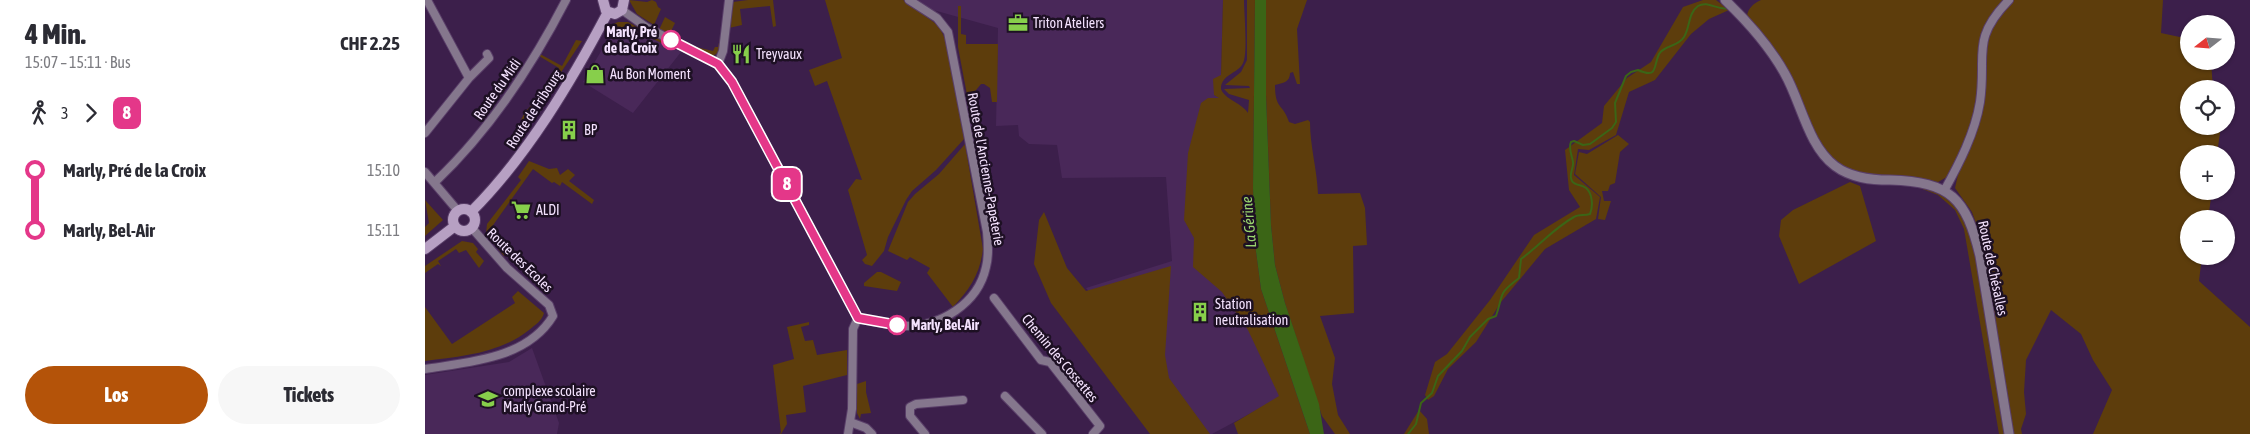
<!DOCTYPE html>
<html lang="de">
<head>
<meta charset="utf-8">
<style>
	body { margin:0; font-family:"Asap Condensed",sans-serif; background:#f7f7f7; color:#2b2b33; height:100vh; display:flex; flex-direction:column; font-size:19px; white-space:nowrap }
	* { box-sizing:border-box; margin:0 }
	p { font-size:16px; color:#7c7c81 }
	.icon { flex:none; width:28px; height:28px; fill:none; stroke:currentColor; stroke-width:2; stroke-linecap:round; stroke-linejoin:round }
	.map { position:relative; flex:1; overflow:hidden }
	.sheet { display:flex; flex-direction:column; background:#fff; width:425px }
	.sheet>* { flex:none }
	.badge { padding:0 10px; border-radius:8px; font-size:18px; line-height:32px }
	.needle { width:32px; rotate:253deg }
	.controls { position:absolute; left:1755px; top:15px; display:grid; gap:10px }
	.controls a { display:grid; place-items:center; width:55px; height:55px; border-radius:50%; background:#fff; box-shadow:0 1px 4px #0004; font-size:25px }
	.map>.badge { position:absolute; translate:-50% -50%; box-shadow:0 0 0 2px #fff }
	.legs { display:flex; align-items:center; gap:8px; height:55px; padding:0 25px; font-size:16px }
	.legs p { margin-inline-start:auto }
	.head { display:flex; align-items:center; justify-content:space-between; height:85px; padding:0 25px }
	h1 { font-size:28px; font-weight:800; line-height:38px }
	.button { display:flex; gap:10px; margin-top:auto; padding:10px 25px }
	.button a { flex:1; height:58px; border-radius:30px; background:#b45309; color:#fff; font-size:20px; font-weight:800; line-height:58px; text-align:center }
	.button a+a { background:#f7f7f7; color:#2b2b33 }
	ul { padding:0 25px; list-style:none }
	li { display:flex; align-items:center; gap:18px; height:60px; font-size:19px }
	li i { display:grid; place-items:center; width:8px; height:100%; margin:0 6px; background:currentColor }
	li i::after { content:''; width:12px; height:12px; margin:-6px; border:4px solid; border-radius:50%; background:#fff }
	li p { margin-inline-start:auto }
	li:first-child i { background:linear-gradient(#0000 50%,currentColor 0) }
	li:last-child i { background:linear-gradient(currentColor 50%,#0000 0) }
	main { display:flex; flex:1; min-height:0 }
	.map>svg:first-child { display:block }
</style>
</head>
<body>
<main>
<section class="sheet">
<div class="head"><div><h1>4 Min.</h1><p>15:07 – 15:11 · Bus</p></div><b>CHF 2.25</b></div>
<div class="legs"><svg class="icon" aria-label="walk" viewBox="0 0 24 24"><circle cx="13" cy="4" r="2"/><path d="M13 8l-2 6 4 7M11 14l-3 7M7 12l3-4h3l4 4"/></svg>3<svg class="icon" aria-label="forward" viewBox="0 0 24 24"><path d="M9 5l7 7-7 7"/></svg><b class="badge" style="background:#e43789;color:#fff">8</b></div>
<ul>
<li><i style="color:#e43789"></i><b>Marly, Pré de la Croix</b><p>15:10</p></li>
<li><i style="color:#e43789"></i><b>Marly, Bel-Air</b><p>15:11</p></li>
</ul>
<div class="button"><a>Los</a><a>Tickets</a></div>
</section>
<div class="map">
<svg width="1825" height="434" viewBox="0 0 1825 434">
	<rect width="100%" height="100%" fill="#3c1f4b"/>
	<path fill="#492859" d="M472,0H798L796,75L789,95L794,97L795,199L856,397L787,434H783L661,288L747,261L741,177L637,178L632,145L604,144L594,136L593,125L571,126L573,28Z
		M198,23L256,52L208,113L158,82L192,24Z
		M107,348L134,423L132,434H0V375L84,362Z"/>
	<path fill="#5d3d0c" d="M204,0L222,2L227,0L231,2L233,7L236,9L229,25L212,14Z
		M323,0H348L351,26L348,27L345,6L315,9L317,25L304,28L308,2Z
		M400,0H478L514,26L522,43L539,139L511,170L487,191L481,200L463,237L459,251L447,266L440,264L437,260L442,255L423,190L431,179L437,180L402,81L390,86L384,70L417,58Z
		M798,0H819C819,13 823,53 818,63C813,74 796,74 796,89C800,100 816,102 823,113L824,100L804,94L799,89L825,88L824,86L800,85L816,72L822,60V0H830L828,188L830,244L836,289L885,434H813L809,423L854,396L823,330L797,292L768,267L769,238L759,220L763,153L776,103L783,98H794L789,95L788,79L796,75Z
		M841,0H882L872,29L875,84H872L868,72L865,73C865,82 858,83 850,85C850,110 858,103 864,122L870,124L883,120L885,122C885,146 892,169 893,194L935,193L940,208L942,245L928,246L929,313L895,316L910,358L907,384L913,415L925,434H910L897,416L860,303L850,265L846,225L841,95Z
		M1278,0H1291L1304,10L1284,19L1266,34L1230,80L1204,92L1191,135L1164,150L1153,149L1149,175L1175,197L1171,219L1120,249L1076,302L1051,342L1023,369L1009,396L1003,400L1000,395L1010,362L1022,354L1065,300L1109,235L1155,207L1144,190L1140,150L1177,123L1179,106L1202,78L1226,62L1258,7Z
		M1336,0H1738L1736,33L1764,39V61H1786L1788,89H1764V126H1796L1792,154H1764V191H1787L1783,219H1764V256H1777L1774,281L1825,327V434H1668L1687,390L1668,360L1656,334L1626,310L1601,360L1599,392L1601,414L1596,429L1597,434H1586L1552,226L1547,212L1530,188L1534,170L1513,182L1480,176L1434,174L1412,163L1394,142L1362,70L1322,16C1323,8 1329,3 1336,0Z
		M533,6H536V34L541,35V44H573L572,102H567L565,88L559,84H556L543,100L533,47Z
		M240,17L250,23L245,33L271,47L288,51L290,47H293L295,38H297C295,47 295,56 284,56L234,30Z
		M193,22H203L250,48L246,50L242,48L243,46L207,29L206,30L196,28L188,33L186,25Z
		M151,40L157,41L94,135L92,134L99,123L96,120L100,112L111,100L134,68L114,56L115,54L137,66Z
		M1193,135L1204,144L1195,152L1190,183L1185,185L1183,191H1177L1179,201H1186L1180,220L1173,219L1176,197L1150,174L1154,152L1162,154Z
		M540,144L558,249C555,274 545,289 528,307L502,273L505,268L485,257L482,260L463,251L483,202L490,194L514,174Z
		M104,161L124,169L132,168L135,175L143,169L150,175L144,181L169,200L167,204L137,182L135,186L129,182L127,183L108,169L66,228L72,232L70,236L85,247L79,256L61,234L62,224L96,180L93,177Z
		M1425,182L1435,186L1451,241L1374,284L1354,236L1356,220L1368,210Z
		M1487,185C1503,188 1522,193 1533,208C1553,236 1554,276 1560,310C1567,351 1574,393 1581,434H1574L1539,229L1530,210L1513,195Z
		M0,200L18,220L0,236V227L4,223Z
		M619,212L642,268L661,291L746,266L740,355L744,378L785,434H725L626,303L609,264L614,220Z
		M37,241L48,243L53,249L51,252L59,261L54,268L41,250L34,253L31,249L13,261L16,266L13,264L0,273V266Z
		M452,272H456L476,282L472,291L439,286V283Z
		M93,291L119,313C117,321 110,325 104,330C74,354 36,356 0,361V307L27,344L90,303L87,297Z
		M384,322V325L376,327L380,341L388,340L392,355L422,350V375L378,386L381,412L361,415L362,424L356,434H354L356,433L348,365L369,359L362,327Z
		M441,381V392L446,413L436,414L435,419L432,413V384Z
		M994,410L1002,419L1004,434H979Z"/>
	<path fill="#3b6516" d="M830,0H841V95L846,225L850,265L860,303L894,404L899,434H885L836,289L830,244L828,188Z"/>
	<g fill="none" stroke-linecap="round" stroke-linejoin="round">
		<path stroke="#3b6516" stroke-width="2" d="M983,434L991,424L996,403L1007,393L1013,376L1037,351L1045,337L1063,319L1071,316C1079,293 1072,295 1094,278L1096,259C1114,246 1129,228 1149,217C1154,214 1159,216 1165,214C1168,207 1168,194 1161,188C1156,184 1150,186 1147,181C1143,174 1149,169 1148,162C1147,155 1143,149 1146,142L1149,141L1158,145L1165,144L1187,128L1191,122L1190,103L1201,76L1206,72L1213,70C1233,79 1228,67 1234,54C1239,45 1253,47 1259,37C1265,28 1263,13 1273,6C1283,0 1293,11 1303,8"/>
		<defs>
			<path id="minor" d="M197,10L221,27L293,64L307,82L433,318
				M293,64L298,51L304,0
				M44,78L64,58L62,54
				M0,133L44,78L2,0
				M0,172L33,211
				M10,182C64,131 107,66 141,0
				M1519,191C1534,164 1550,133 1555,102C1562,55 1545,40 1584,0
				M569,298L616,360L625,362L675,426L668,434
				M433,318C448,321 464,326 479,326C515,327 553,304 561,267C564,256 563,244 562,232L523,32L512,18L484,0
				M0,369C44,362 102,359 128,316L124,305L82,268L46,227
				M580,396L617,434
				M425,422L441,428L447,434
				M423,434L427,409L428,329L433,318
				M500,434L485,416V407L491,404L538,400"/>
			<path id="tertiary" d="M1300,0C1323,22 1344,45 1360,74C1376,102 1383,146 1410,166C1426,178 1446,180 1465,180C1526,182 1541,198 1555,256L1584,434"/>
			<path id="secondary" d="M178,0L181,11L190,14L197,10L199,0
				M28 220a11 11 0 1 1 22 0a11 11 0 1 1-22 0Z
				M46,212C102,156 146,82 183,12
				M0,249L30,226"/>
		</defs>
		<use href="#minor" stroke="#593e68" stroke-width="10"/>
		<use href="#tertiary" stroke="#593e68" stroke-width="11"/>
		<use href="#secondary" stroke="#593e68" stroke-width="12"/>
		<use href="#minor" stroke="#85778d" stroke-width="8"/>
		<use href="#tertiary" stroke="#85778d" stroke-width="9"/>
		<use href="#secondary" stroke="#b7a0c3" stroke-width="10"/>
	</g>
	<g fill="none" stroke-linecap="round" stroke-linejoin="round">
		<defs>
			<path id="line-1" d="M246,40L293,64L307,82L433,318L472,325"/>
		</defs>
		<use href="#line-1" stroke="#fff" stroke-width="11"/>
		<use href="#line-1" stroke="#e43789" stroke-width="8"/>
	</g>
	<defs>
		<symbol id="office-bare" viewBox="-9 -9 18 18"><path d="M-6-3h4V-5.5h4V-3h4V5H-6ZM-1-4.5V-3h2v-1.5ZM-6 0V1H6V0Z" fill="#87cf4b" stroke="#1d1023" stroke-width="2.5" paint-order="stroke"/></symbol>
		<symbol id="restaurant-bare" viewBox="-9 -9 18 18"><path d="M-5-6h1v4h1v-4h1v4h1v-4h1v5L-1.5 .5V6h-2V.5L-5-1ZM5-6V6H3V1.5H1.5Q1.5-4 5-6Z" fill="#87cf4b" stroke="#1d1023" stroke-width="2.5" paint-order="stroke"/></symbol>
		<symbol id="shop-bare" viewBox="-9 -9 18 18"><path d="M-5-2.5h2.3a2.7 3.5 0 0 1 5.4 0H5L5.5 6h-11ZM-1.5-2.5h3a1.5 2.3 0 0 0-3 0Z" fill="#87cf4b" stroke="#1d1023" stroke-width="2.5" paint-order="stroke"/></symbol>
		<symbol id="building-bare" viewBox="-9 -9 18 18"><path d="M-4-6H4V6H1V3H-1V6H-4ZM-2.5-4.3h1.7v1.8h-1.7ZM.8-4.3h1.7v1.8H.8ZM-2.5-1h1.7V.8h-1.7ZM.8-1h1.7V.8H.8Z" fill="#87cf4b" stroke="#1d1023" stroke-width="2.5" paint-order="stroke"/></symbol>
		<symbol id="supermarket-bare" viewBox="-9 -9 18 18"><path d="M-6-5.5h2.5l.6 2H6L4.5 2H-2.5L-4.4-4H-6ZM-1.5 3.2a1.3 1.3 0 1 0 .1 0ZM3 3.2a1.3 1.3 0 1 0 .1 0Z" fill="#87cf4b" stroke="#1d1023" stroke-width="2.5" paint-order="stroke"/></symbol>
		<symbol id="school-bare" viewBox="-9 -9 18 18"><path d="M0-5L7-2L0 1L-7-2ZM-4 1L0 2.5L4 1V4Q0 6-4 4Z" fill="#87cf4b" stroke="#1d1023" stroke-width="2.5" paint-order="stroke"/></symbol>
	</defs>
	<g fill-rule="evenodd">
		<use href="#office-bare" x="579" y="9" width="28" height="28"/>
		<use href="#restaurant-bare" x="302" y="40" width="28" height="28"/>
		<use href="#shop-bare" x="156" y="60" width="28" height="28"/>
		<use href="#building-bare" x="130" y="116" width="28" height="28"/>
		<use href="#supermarket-bare" x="82" y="196" width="28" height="28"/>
		<use href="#building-bare" x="761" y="298" width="28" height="28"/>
		<use href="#school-bare" x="49" y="385" width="28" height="28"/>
	</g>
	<g fill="#fff" stroke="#e43789" stroke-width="2.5">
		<circle cx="246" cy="40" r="9"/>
		<circle cx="472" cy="325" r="9"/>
	</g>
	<g text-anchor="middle" stroke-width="5" stroke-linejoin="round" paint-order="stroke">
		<g font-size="14" fill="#f4e2fe" stroke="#1d1023" text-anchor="start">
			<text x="608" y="28">Triton Ateliers</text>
			<text x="331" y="59">Treyvaux</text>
			<text x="185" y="79">Au Bon Moment</text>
			<text x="159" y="135">BP</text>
			<text x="111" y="215">ALDI</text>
			<text x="790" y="309">Station<tspan x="790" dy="16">neutralisation</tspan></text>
			<text x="78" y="396">complexe scolaire<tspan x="78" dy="16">Marly Grand-Pré</tspan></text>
		</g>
		<g font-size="14" font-weight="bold" fill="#f4e2fe" stroke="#1d1023" text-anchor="end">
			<text x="232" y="37">Marly, Pré<tspan x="232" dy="16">de la Croix</tspan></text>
			<text x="486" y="330" text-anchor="start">Marly, Bel-Air</text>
		</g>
		<g font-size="14" fill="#f4e2fe" stroke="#1d1023">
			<text transform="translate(72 89) rotate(-55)" y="5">Route du Midi</text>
			<text transform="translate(109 109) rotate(-57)" y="5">Route de Fribourg</text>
			<text transform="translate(561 169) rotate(80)" y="5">Route de l'Ancienne-Papeterie</text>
			<text transform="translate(95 260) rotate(44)" y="5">Route des Ecoles</text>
			<text transform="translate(1568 268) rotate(78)" y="5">Route de Chésalles</text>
			<text transform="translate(635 358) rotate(50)" y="5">Chemin des Cossettes</text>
		</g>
		<g font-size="15" font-style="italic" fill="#99d46e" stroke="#1d1023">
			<text transform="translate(824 222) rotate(-95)" y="5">La Gérine</text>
		</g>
	</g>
</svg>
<div class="controls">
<a><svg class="needle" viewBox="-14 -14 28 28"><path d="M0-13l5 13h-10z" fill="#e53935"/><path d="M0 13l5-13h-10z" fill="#7c7c81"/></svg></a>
<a><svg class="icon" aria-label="locate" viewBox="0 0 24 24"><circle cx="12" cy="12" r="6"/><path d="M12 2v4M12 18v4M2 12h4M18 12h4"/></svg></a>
<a>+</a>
<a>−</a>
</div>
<b class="badge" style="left:362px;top:184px;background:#e43789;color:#fff">8</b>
</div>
</main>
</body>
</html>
